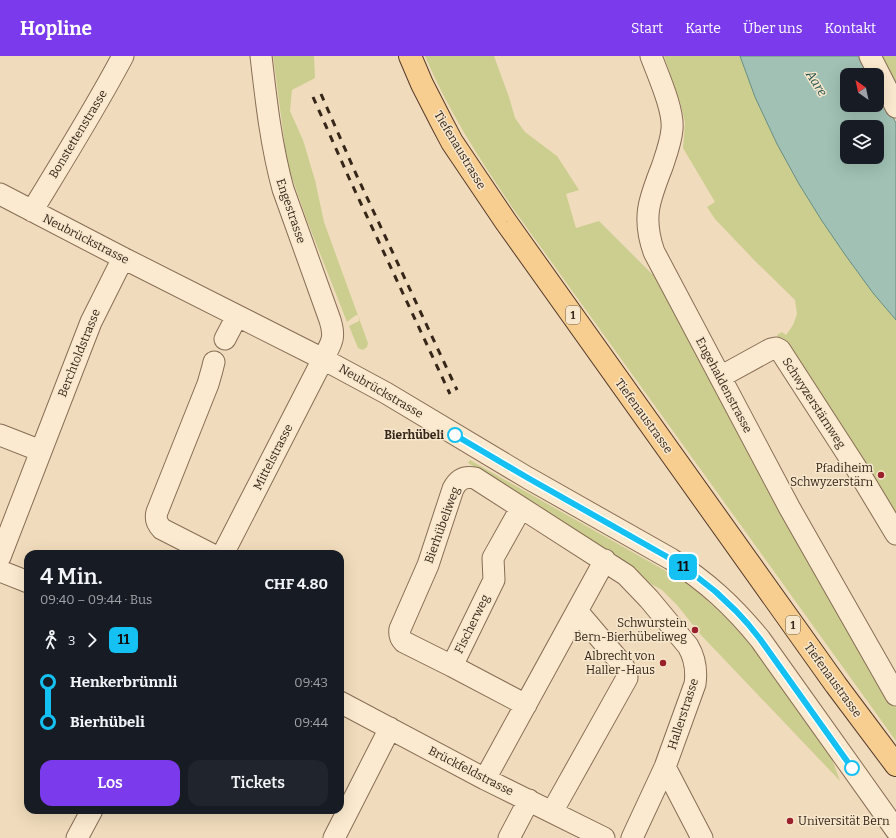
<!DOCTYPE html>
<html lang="de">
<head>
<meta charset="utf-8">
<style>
	body { margin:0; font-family:Bitter,serif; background:#20242c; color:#f1f3f6; height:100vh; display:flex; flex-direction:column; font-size:15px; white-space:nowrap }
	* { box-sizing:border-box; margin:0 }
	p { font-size:13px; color:#9ea1a6 }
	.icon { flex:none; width:22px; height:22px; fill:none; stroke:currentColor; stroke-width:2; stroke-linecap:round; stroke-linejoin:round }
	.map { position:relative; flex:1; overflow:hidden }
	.side { position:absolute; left:24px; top:494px; width:320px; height:264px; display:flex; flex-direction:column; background:#171b24; border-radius:12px; box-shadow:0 4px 16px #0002 }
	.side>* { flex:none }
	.badge { padding:0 8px; border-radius:6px; font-size:14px; line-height:26px }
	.needle { width:26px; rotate:327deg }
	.buttons { position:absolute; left:840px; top:12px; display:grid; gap:8px }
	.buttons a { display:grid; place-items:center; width:44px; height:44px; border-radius:8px; background:#171b24; box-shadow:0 4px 16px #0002; font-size:20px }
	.map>.badge { position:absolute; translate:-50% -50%; box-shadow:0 0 0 2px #fff }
	.legs { display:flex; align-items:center; gap:6px; height:44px; padding:0 16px; font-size:13px }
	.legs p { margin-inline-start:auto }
	.headline { display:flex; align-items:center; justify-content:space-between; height:68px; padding:0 16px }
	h1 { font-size:22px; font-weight:600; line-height:30px }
	.button { display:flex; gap:8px; margin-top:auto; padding:8px 16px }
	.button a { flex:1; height:46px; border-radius:12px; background:#7c3aed; color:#fff; font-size:16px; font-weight:600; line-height:46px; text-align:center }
	.button a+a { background:#20242c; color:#f1f3f6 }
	ul { padding:0 16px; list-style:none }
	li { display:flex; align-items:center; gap:14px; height:40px; font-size:15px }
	li i { display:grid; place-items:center; width:6px; height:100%; margin:0 5px; background:currentColor }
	li i::after { content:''; width:10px; height:10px; margin:-5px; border:3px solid; border-radius:50%; background:#171b24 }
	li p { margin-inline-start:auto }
	li:first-child i { background:linear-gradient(#0000 50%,currentColor 0) }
	li:last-child i { background:linear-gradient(currentColor 50%,#0000 0) }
	header { display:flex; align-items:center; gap:24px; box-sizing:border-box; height:56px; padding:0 20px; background:#7c3aed; color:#fff }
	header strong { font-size:19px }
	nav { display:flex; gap:22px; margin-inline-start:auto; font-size:14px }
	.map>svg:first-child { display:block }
</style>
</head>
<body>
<header>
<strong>Hopline</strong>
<nav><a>Start</a><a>Karte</a><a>Über uns</a><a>Kontakt</a></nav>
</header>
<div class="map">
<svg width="896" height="782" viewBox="0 0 896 782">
	<rect width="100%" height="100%" fill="#f0dcbc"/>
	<path fill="#ccce8f" d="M273,0H314L315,22L292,34L290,55L303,84L315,124L324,166L368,287L367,291L363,294L360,293L358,292L349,270L359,265L360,263L358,260L356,259L347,266L306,162L289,113L285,90Z
		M425,0H494L509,41L515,62L525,76L557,100L579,134L566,138L576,172L599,165L652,218L656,215L831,539L896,652V685L514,154C481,105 448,55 425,0Z
		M664,0H740L755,41L777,88L799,128L822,165L846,200L873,237L896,264V477L777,279L782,276L786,279L793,269L797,258L795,244L755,205L715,163L707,151L715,146L683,92L685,67L680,46Z
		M874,0H896V41Z
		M470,404L680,523L699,537L725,561L750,588L832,703L840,725L701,579L677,549L662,534L651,528L631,511L611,497L468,407Z"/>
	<path fill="#a0c1b4" stroke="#678e81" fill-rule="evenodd" d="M740,0H863L872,19H847V49H877V30L896,67V264L873,237L846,200L822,165L799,128L777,88L755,41ZM847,71H877V101H847Z"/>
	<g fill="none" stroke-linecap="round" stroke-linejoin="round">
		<defs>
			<path id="minor" d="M651,0C658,19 674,54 672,73C671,86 666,99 662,111C649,144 642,162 654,196L789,451L896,639
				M870,0L896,51
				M0,138L123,202L323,303L386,337L528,422L671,503C707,526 733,550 760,583L896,774
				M32,155C63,104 95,53 123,0
				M225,283L237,260
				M720,321L771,293L776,292L780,294L855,410L896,478
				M0,379L41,395
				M521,452L493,502L494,524L452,610L526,649
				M211,498L162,473C157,468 155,463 157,456L208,328L212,314L214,306
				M223,498L323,303C331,287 336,283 330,264L283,133C271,89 266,44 261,0
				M0,501L91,266L123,202
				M0,515L28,526
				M452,610L404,586C400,582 399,579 400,573L428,509L453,433C458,423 465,420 475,422L626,519L649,543L688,590C695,602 697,614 695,628L665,711L632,782
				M340,646L485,723L604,782
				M665,711L702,782
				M485,723L605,504
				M552,756L627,622L626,615L622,608L577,555
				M77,782L92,754
				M334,782L390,672
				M509,782L529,744"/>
			<path id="major" d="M410,0L422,28L443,69L452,86L506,166L836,629L896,709"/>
		</defs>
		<use href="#minor" stroke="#886c55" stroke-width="23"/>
		<use href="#major" stroke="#553a2a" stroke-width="24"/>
		<use href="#minor" stroke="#fbeacf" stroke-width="21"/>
		<use href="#major" stroke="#f7ce90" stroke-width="22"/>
		<path stroke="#36261a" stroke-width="3" stroke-dasharray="7 7" stroke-linecap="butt" d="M321,38L356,118L457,334
			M313,41L349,122L450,338"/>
	</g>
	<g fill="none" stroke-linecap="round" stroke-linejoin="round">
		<defs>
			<path id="line-1" d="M455,379L528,422L671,503L687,513L716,536L736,555L748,568L760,583L852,712"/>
		</defs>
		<use href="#line-1" stroke="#fff" stroke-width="9"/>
		<use href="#line-1" stroke="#15c0f2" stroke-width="6"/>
	</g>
	<g fill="#fff" stroke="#15c0f2" stroke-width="2">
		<circle cx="455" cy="379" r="7"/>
		<circle cx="852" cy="712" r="7"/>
	</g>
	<g fill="#9a212c" stroke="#f7e7cc" stroke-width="1.5">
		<circle cx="881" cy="419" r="4"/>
		<circle cx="695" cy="574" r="4"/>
		<circle cx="663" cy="607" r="4"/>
		<circle cx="790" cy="765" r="4"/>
	</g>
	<g text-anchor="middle" stroke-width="3" stroke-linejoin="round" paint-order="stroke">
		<g fill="#f7e7cc" stroke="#70604f" stroke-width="1">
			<rect x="566" y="250" width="14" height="18" rx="3"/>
			<rect x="786" y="560" width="14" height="18" rx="3"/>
		</g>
		<g font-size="11" font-weight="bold" fill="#36261a">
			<text x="573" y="263">1</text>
			<text x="793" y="573">1</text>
		</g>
		<g font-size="12" fill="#36261a" stroke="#f7e7cc">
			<text transform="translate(78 78) rotate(-59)" y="4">Bonstettenstrasse</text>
			<text transform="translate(460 94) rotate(59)" y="4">Tiefenaustrasse</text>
			<text transform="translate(291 155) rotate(71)" y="4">Engestrasse</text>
			<text transform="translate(86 183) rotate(27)" y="4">Neubrückstrasse</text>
			<text transform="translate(79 297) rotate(-68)" y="4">Berchtoldstrasse</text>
			<text transform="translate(724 329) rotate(62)" y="4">Engehaldenstrasse</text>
			<text transform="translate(381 335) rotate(30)" y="4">Neubrückstrasse</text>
			<text transform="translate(814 347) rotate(57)" y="4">Schwyzerstärnweg</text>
			<text transform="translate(644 360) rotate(54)" y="4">Tiefenaustrasse</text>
			<text transform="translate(273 401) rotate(-63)" y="4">Mittelstrasse</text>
			<text transform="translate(442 469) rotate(-70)" y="4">Bierhübeliweg</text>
			<text transform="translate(472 568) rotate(-64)" y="4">Fischerweg</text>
			<text transform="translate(833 624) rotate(54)" y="4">Tiefenaustrasse</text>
			<text transform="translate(683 658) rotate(-72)" y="4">Hallerstrasse</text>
			<text transform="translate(471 715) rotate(27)" y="4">Brückfeldstrasse</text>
		</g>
		<g font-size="12" font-weight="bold" fill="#36261a" stroke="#f7e7cc" text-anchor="end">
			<text x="444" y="383">Bierhübeli</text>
		</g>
		<g font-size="12" fill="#36261a" stroke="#f7e7cc" text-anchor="end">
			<text x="873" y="416">Pfadiheim<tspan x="873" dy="14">Schwyzerstärn</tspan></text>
			<text x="687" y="571">Schwurstein<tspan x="687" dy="14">Bern-Bierhübeliweg</tspan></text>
			<text x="655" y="604">Albrecht von<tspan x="655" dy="14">Haller-Haus</tspan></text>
			<text x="798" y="769" text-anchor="start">Universität Bern</text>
		</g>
		<g font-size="13" font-style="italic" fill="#285750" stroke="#f7e7cc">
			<text transform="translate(817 27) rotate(58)" y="5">Aare</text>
		</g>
	</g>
</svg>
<div class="buttons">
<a><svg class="needle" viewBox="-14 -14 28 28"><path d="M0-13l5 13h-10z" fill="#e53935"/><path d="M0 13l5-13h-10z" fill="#9ea1a6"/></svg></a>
<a><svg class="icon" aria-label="layers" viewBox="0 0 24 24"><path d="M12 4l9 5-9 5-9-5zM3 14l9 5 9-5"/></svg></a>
</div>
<b class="badge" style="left:683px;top:511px;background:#15c0f2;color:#111">11</b>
<section class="side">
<div class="headline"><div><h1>4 Min.</h1><p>09:40 – 09:44 · Bus</p></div><b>CHF 4.80</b></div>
<div class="legs"><svg class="icon" aria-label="walk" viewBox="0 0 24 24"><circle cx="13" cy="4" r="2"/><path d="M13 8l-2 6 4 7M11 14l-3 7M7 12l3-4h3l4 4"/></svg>3<svg class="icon" aria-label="forward" viewBox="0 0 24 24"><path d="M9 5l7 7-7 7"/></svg><b class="badge" style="background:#15c0f2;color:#111">11</b></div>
<ul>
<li><i style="color:#15c0f2"></i><b>Henkerbrünnli</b><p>09:43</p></li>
<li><i style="color:#15c0f2"></i><b>Bierhübeli</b><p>09:44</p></li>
</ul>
<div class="button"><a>Los</a><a>Tickets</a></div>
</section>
</div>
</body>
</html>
